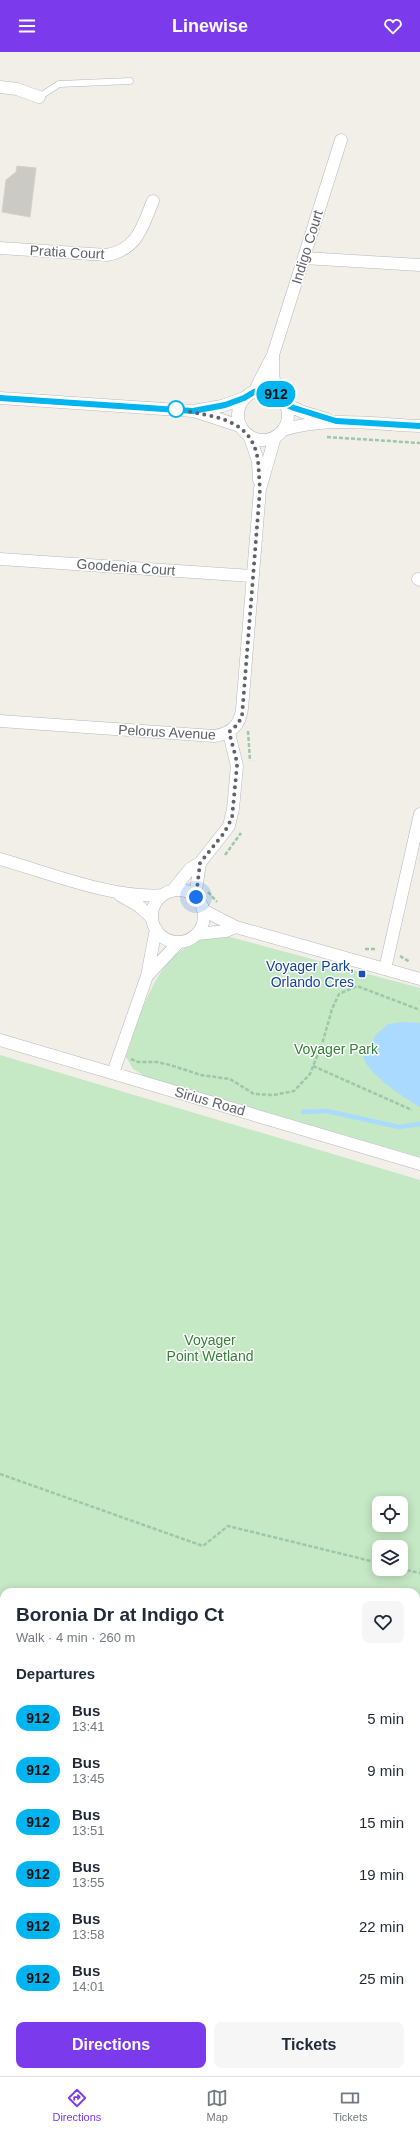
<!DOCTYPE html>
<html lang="en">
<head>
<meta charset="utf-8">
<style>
	body { margin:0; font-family:Arial,sans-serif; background:#f6f6f7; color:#1f2937; height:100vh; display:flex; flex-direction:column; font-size:15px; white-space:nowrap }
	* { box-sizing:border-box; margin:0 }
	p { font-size:13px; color:#747a83 }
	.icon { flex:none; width:22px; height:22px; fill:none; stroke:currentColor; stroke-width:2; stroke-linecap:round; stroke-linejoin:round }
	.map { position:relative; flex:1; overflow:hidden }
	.drawer { position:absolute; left:0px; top:1536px; width:420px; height:488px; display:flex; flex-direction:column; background:#fff; border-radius:12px 12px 0 0; box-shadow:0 2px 10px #0003 }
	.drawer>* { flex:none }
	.badge { padding:0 8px; border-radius:13px; font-size:14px; line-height:26px }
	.tools { position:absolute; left:372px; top:1444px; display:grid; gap:8px }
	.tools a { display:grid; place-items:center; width:36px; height:36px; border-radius:8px; background:#fff; box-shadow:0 2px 10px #0003; font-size:20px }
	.you { position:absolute; width:20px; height:20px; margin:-10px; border:3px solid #fff; border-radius:50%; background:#1a73e8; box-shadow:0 0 0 6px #1a73e833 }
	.map>.badge { position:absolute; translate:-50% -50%; box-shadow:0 0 0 2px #fff }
	h2 { padding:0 16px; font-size:15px; line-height:36px }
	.round { display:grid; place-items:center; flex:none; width:42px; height:42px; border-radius:8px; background:#f6f6f7 }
	.head { display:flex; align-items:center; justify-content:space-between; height:68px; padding:0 16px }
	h1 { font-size:19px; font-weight:800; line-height:30px }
	.button { display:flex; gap:8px; margin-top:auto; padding:8px 16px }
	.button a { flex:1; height:46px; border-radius:8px; background:#7c3aed; color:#fff; font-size:16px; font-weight:800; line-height:46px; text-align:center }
	.button a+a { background:#f6f6f7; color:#1f2937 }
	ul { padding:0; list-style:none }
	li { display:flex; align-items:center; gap:12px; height:52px; padding:0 16px }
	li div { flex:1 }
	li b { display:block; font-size:15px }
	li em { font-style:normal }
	li .badge { min-width:44px; font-weight:700; text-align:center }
	header { display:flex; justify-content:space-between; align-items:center; height:52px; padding:0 16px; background:#7c3aed; color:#fff; font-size:18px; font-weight:800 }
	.dock { display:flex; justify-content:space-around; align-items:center; height:56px; border-top:1px solid #e0e1e3; background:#fff; font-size:11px; color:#747a83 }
	.dock a { display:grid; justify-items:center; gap:2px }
	.dock .current { color:#7c3aed }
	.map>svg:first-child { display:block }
</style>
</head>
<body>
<header><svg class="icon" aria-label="menu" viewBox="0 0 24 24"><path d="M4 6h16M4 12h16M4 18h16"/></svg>Linewise<svg class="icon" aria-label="heart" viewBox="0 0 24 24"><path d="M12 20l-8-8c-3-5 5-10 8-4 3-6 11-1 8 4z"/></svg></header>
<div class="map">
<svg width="420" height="2024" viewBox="0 0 420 2024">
	<rect width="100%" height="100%" fill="#f1efe8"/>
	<path fill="#c5e8c5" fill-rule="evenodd" d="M230,885L420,936V1105L146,1025L133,1017L126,1005C139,967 153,910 193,891C204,886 218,886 230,885Z
		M0,1003L420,1128V2024H0ZM379,1451H401V1473H379ZM379,1495H401V1517H379ZM4,1540H416V2020H4Z"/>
	<path fill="#aadaff" d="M405,970L420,971V1055C404,1046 369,1023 363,1005L376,983L388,972Z"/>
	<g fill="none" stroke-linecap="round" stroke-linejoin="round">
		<path stroke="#aadaff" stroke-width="4.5" d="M303,1060L327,1059L399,1075L420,1072"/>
	</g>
	<path fill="#cccac5" stroke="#d6d1c6" d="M17,114L36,116L30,165L2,160L6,128L16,120Z"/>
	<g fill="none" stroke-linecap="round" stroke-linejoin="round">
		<defs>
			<path id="service" d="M39,45L59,32L130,29"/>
			<path id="minor" d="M0,35L17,37L39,45
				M0,196L107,203C138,197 142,175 153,149
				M304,206L420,213
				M273,304V323L277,342
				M238 363a25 25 0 1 1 50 0a25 25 0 1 1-50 0Z
				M254,340L273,303L341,88
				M0,346L193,359L222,354L244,346
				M285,352L303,360L327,367
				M194,359L240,374
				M283,378C328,364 374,372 420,374
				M250,385L258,409L259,428
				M0,507L252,524
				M418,527L420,528
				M0,669L214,684C230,682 240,674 242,657L260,437L275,385
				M0,807C46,820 116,848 163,843
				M152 864a26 26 0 1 1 52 0a26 26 0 1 1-52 0Z
				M172,839L190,817L200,811L229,774L233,757L237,714L229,681
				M120,843L139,854L152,866
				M195,845L200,811
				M203,858L236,875L420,927
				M197,882L226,879L236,875
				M385,917L420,762
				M147,924L179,890
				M0,988L420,1112
				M113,1021L147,924L156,877"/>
		</defs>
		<use href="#service" stroke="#b5b8bc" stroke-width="7"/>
		<use href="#minor" stroke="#b5b8bc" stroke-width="13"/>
		<path stroke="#9cc7a9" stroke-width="2.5" stroke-dasharray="4 2" stroke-linecap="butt" d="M327,385L420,391
			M248,679L250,709
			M225,803L241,781
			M208,840L217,850
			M365,897H376
			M400,904L410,910
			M131,1007L138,1010H157L170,1013L201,1023L230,1027L254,1042L274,1043L294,1039L310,1022L323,989L332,957L339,942L357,934L420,958
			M313,1014L412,1058
			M0,1422L203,1494L228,1474L379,1511
			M401,1517L420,1521
			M416,1904L420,1903
			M0,1959L4,1957"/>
		<use href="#service" stroke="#fff" stroke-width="6"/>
		<use href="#minor" stroke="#fff" stroke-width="12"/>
	</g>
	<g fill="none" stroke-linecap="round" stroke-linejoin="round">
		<defs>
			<path id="line" d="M0,346L193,359L225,353L244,346L254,340L264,338L277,342L285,352L294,356L336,369L420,374"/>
		</defs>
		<use href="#line" stroke="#fff" stroke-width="9"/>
		<use href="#line" stroke="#00b5ef" stroke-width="6"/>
		<path stroke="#5f6368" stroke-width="4" stroke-dasharray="0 7.2" d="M176,357C211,365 252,364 258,409C259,418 259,427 260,437L242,664L238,672L229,680L236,706L237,714L232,766L224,781L200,811L196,845"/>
	</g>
	<circle fill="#fff" stroke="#00b5ef" stroke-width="2" cx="176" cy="357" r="8"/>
	<rect fill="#1a4fb4" stroke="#fff" stroke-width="1.5" x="358" y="918" width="8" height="8" rx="2"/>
	<g text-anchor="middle" stroke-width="3" stroke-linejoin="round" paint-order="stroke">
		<g font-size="14" fill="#5f6368" stroke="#fff">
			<text transform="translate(307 195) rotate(-73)" y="5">Indigo Court</text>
			<text transform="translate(67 200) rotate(3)" y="5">Pratia Court</text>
			<text transform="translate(126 515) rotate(4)" y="5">Goodenia Court</text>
			<text transform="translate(167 680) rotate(3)" y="5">Pelorus Avenue</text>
			<text transform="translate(210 1049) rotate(16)" y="5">Sirius Road</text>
		</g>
		<g font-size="14" fill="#164399" stroke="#fff" text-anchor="end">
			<text x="354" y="919">Voyager Park,<tspan x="354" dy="16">Orlando Cres</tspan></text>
		</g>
		<g font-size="14" fill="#348238" stroke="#fff">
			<text x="336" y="1002">Voyager Park</text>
			<text x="210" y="1293">Voyager<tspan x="210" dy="16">Point Wetland</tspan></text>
		</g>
	</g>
</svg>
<div class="tools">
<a><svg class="icon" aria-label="locate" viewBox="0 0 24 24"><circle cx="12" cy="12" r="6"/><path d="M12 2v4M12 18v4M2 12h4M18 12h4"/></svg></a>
<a><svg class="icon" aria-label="layers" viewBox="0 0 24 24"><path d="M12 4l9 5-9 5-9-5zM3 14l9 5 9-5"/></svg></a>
</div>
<div class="you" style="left:196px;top:845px"></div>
<b class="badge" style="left:276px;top:342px;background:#00b5ef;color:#111">912</b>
<section class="drawer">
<div class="head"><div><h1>Boronia Dr at Indigo Ct</h1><p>Walk · 4 min · 260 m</p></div><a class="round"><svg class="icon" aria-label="heart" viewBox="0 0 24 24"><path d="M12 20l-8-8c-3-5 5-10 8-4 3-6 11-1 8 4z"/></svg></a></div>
<h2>Departures</h2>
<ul>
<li><span class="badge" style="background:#00b5ef;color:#111">912</span><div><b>Bus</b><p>13:41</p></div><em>5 min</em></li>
<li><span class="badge" style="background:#00b5ef;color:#111">912</span><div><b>Bus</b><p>13:45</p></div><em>9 min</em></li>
<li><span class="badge" style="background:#00b5ef;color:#111">912</span><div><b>Bus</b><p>13:51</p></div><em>15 min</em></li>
<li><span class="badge" style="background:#00b5ef;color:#111">912</span><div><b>Bus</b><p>13:55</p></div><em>19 min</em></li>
<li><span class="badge" style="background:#00b5ef;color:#111">912</span><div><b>Bus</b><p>13:58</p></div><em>22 min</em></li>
<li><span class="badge" style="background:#00b5ef;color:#111">912</span><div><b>Bus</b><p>14:01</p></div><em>25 min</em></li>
</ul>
<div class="button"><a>Directions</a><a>Tickets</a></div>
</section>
</div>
<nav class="dock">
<a class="current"><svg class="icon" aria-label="directions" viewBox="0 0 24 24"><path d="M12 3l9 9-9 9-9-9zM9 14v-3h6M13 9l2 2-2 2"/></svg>Directions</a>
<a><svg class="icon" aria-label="map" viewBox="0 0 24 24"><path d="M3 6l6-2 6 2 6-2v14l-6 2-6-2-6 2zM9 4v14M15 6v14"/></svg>Map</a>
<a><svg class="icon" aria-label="tickets" viewBox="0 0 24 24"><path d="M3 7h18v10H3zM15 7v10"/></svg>Tickets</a>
</nav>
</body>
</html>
